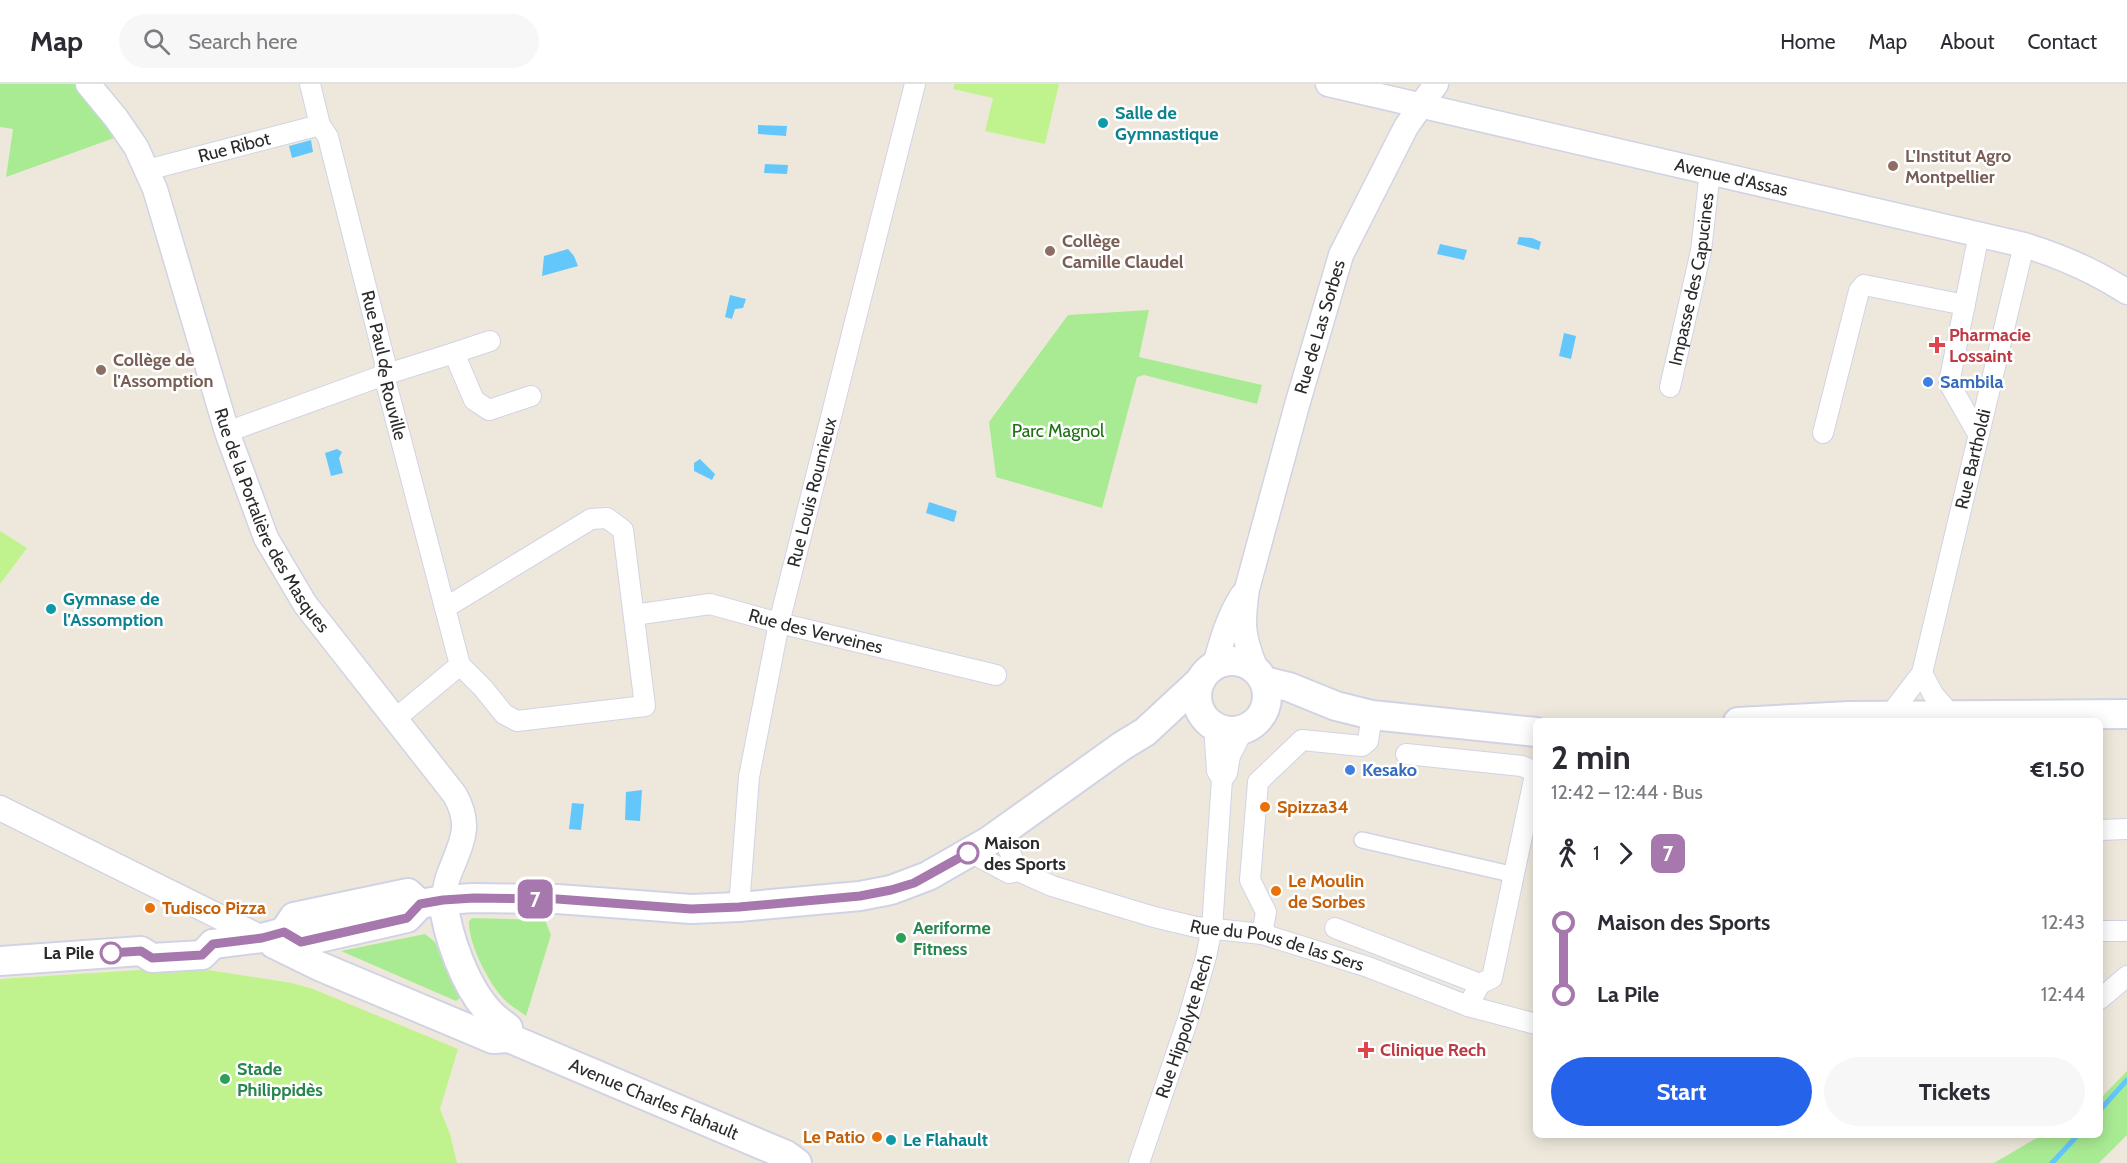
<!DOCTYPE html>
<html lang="en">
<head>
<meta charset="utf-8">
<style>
	body { margin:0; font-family:Cabin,sans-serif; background:#f7f7f7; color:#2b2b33; height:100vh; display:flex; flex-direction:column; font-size:22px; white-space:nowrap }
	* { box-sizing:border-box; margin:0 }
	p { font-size:20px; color:#7c7c81 }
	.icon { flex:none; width:33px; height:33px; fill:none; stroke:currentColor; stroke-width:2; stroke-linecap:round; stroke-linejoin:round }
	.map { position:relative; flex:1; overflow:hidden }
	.sheet { position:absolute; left:1533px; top:634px; width:570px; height:420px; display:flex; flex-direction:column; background:#fff; border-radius:9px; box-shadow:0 3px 15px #0003 }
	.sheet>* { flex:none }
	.badge { padding:0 12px; border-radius:9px; font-size:21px; line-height:39px }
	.map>.badge { position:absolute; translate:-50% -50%; box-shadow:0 0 0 3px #fff }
	.legs { display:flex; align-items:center; gap:9px; height:66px; padding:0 18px; font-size:20px }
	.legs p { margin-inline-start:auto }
	.overview { display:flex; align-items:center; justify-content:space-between; height:102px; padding:0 18px }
	h1 { font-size:33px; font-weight:700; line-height:45px }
	.cta { display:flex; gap:12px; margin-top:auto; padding:12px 18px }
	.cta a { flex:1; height:69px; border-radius:36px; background:#2563eb; color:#fff; font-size:24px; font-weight:700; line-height:69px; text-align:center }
	.cta a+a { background:#f7f7f7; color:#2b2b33 }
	ul { padding:0 18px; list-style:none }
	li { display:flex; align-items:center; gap:21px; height:72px; font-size:22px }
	li i { display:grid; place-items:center; width:9px; height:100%; margin:0 8px; background:currentColor }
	li i::after { content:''; width:15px; height:15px; margin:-8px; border:4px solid; border-radius:50%; background:#fff }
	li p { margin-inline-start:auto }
	li:first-child i { background:linear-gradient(#0000 50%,currentColor 0) }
	li:last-child i { background:linear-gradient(currentColor 50%,#0000 0) }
	header { display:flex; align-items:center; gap:36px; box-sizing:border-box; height:84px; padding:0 30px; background:#fff; border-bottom:2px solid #e1e1e2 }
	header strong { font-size:28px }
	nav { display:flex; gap:33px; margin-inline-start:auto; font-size:21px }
	.search { width:420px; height:54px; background:#f7f7f7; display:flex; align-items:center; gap:15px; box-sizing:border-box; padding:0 21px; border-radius:33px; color:#7c7c81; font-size:22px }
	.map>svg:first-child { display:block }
</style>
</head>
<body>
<header>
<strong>Map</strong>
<div class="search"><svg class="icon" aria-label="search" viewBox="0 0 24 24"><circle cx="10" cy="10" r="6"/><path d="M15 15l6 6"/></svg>Search here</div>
<nav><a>Home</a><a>Map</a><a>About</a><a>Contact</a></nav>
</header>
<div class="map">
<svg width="2127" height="1079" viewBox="0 0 2127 1079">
	<rect width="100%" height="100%" fill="#eee8dc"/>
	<path fill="#a9eb93" d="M0,0H78L117,53L6,93L13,45L0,43Z
		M1149,226L1139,273L1262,301L1257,320L1144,291L1137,293L1102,424L996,393L989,338L1068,231Z
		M472,834L545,836L551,851L526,932C520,927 512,923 507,918C490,903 468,860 469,837Z
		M425,850L435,858L446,886L460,914L456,917L341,867Z
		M2127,987V1051L2099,1079H1994L2040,1052H2100V1015Z"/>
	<path fill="#c0f38d" d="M955,0H1059L1045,60L985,47L993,14L953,5Z
		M0,447L27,464L0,500Z
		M202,885L292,899L313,905L458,965L440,1025L450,1050L457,1079H0V895L140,886Z"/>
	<path fill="#64c7fb" d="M758,41L787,42L786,52L758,50Z
		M311,56L313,68L292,74L289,62Z
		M765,80L788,81L787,90L764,89Z
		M1519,153L1532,154L1541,158L1539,166L1517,160Z
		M1440,160L1467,166L1464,176L1437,170Z
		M568,165L574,172L578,182L542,192L544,172Z
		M730,211L746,215L743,224L735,225L732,235L725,233Z
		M1564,249L1576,252L1571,275L1559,272Z
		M337,365L342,368L339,374L343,389L331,392L325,369Z
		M700,375L715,390L712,396L694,387V379Z
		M929,418L957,427L954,438L926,429Z
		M642,706L640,737L625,736L626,708Z
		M572,719L584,720L581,746L569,745Z"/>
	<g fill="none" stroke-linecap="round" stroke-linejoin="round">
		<path stroke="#64c7fb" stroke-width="5" d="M2100,1026L2127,996
			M2052,1079L2077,1052"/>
		<defs>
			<path id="pedestrian" d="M1362,756L1515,791"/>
			<g id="minor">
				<path id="s1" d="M310,0L320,41L328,53L385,278L384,291L445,524"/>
				<path id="s2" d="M147,86L320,41"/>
				<path d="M454,269L490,257"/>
				<path id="s3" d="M1670,303L1701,167L1710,87"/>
				<path d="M227,348L384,291L454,269L474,316L489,326L531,312"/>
				<path d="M1823,349L1859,207L1864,201L1965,221"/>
				<path d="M1978,350L1949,299L1979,150"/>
				<path d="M607,434L623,446L645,622L517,637L504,630L483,604L460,581L445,524L591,435Z"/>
				<path id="s4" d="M634,531L710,520L779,539L996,591"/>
				<path d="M1922,589L1933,610L1951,631"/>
				<path id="s5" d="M1889,632L1922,589L2024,161"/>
				<path d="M395,635L460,581"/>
				<path d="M1214,641L1217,687L1222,695"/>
				<path d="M1406,670L1522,682L1536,688"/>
				<path d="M2100,746L2127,745"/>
				<path d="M1001,748L1018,787"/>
				<path id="s6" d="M974,766L981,774L1009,789L1018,787L1052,802L1154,833L1196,843L1262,850L1368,883L1468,922L1536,940"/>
				<path id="s7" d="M739,823L749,693L779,539L915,0"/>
				<path d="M1335,844L1480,900"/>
				<path d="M2100,847H2127"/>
				<path d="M1262,850L1266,828L1250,796L1258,698L1302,656L1362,662L1368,657L1372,631"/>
				<path d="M2100,915L2127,892"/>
				<path d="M1468,922L1480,900L1492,894L1536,686"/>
				<path id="s8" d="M1139,1079L1188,935L1206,873L1212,844L1222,695L1227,689L1230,672L1244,644"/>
			</g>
			<g id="tertiary">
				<path id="s9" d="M88,0L116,34L136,63L155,105L227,348L266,454L305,520L455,711C472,742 462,757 450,788C446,796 445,807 443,816"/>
				<path id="s10" d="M1328,0L2024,161C2060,172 2095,187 2127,208"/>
				<path d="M1215,581C1222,556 1228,534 1242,512"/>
				<path id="s11" d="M1256,585C1242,552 1242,540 1247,505L1297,321L1341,171L1406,43L1436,0"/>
				<path d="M0,724L262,854"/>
			</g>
			<g id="secondary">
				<circle cx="1232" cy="612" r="35"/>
				<path d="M1264,597L1289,603L1336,622L1372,631L1536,648"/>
				<path d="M1738,638L1849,632L2127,630"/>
				<path d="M443,816C447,851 465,903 490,929C495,935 502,939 508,944L509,954"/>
				<path d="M284,848L294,833L408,809L420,820"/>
				<path d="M213,860L262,854L284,848L301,858L407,834L420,820L443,816L474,814L557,815L691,825L739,823L860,812L891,806L928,792L989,757L1122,662L1145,648L1201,596"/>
				<path id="s12" d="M274,860L319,882L493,955L509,954L786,1071L797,1079"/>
				<path d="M0,877L141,867L152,874L202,871L213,860"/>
			</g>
		</defs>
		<use href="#pedestrian" stroke="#d1d3e5" stroke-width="18"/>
		<use href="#minor" stroke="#d1d3e5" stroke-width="22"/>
		<use href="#tertiary" stroke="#d1d3e5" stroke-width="27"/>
		<use href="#secondary" stroke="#d1d3e5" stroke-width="32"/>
		<use href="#pedestrian" stroke="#fff" stroke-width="15"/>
		<use href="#minor" stroke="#fff" stroke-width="20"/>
		<use href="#tertiary" stroke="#fff" stroke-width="24"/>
		<use href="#secondary" stroke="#fff" stroke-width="28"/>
	</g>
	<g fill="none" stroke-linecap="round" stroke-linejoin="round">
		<defs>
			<path id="line-1" d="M111,869L141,867L152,874L202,871L213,860L262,854L284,848L301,858L407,834L420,820L443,816L474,814L557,815L691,825L739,823L860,812L891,806L914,799L968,769"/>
		</defs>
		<use href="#line-1" stroke="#fff" stroke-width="14"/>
		<use href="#line-1" stroke="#a778ae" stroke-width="9"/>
	</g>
	<g fill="#0f9aa8" stroke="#fff" stroke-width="2">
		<circle cx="1103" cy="39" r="6"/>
		<circle cx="51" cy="525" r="6"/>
		<circle cx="891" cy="1056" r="6"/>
	</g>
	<g fill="#8d6e63" stroke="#fff" stroke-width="2">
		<circle cx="1893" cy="82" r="6"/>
		<circle cx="1050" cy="167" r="6"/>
		<circle cx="101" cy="286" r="6"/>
	</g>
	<g fill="#e0444e" stroke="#fff" stroke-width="2">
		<path d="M1934 252h6v6h6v6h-6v6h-6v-6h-6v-6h6z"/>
		<path d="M1363 957h6v6h6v6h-6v6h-6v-6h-6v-6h6z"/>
	</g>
	<g fill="#3f7fe0" stroke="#fff" stroke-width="2">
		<circle cx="1928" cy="298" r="6"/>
		<circle cx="1350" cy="686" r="6"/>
	</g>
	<g fill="#e8710a" stroke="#fff" stroke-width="2">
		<circle cx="1265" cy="723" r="6"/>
		<circle cx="1276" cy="807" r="6"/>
		<circle cx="150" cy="824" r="6"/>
		<circle cx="877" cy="1053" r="6"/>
	</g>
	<g fill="#fff" stroke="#a778ae" stroke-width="3">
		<circle cx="968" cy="769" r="10"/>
		<circle cx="111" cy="869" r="10"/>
	</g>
	<g fill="#2e9e5b" stroke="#fff" stroke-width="2">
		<circle cx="901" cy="854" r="6"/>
		<circle cx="225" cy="995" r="6"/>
	</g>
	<g text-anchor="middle" stroke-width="5" stroke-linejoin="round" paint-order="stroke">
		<g font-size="18" font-weight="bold" fill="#0d838f" stroke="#fff" text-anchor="start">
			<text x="1115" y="35">Salle de<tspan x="1115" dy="21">Gymnastique</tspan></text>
			<text x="63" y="521">Gymnase de<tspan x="63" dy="21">l'Assomption</tspan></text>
			<text x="903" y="1062">Le Flahault</text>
		</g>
		<g font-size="18" fill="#2b2b2b" stroke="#fff">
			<text dy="6" stroke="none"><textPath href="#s2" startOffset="90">Rue Ribot</textPath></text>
			<text dy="6" stroke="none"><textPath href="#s10" startOffset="414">Avenue d'Assas</textPath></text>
			<text dy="6" stroke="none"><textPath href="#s3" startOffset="110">Impasse des Capucines</textPath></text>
			<text dy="6" stroke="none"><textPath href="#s11" startOffset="354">Rue de Las Sorbes</textPath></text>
			<text dy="6" stroke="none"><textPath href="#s1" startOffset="292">Rue Paul de Rouville</textPath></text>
			<text dy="6" stroke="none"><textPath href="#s5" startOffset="274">Rue Bartholdi</textPath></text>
			<text dy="6" stroke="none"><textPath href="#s7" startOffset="422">Rue Louis Roumieux</textPath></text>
			<text dy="6" stroke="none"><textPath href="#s9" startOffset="478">Rue de la Portalière des Masques</textPath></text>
			<text dy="6" stroke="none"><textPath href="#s4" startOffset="186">Rue des Verveines</textPath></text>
			<text dy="6" stroke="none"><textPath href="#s6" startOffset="322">Rue du Pous de las Sers</textPath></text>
			<text dy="6" stroke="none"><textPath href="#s8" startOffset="144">Rue Hippolyte Rech</textPath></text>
			<text dy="6" stroke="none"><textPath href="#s12" startOffset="412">Avenue Charles Flahault</textPath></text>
		</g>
		<g font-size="18" font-weight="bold" fill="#785e54" stroke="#fff" text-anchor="start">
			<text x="1905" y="78">L'Institut Agro<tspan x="1905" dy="21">Montpellier</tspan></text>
			<text x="1062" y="163">Collège<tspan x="1062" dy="21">Camille Claudel</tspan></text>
			<text x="113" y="282">Collège de<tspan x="113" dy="21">l'Assomption</tspan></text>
		</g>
		<g font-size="18" font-weight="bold" fill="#be3a42" stroke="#fff" text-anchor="start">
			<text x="1949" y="257">Pharmacie<tspan x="1949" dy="21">Lossaint</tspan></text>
			<text x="1380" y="972">Clinique Rech</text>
		</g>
		<g font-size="18" font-weight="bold" fill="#366cbe" stroke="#fff" text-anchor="start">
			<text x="1940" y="304">Sambila</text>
			<text x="1362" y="692">Kesako</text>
		</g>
		<g font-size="18" fill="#1e7112" stroke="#fff">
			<text x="1058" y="353">Parc Magnol</text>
		</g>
		<g font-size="18" font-weight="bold" fill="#c56008" stroke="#fff" text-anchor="start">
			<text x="1277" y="729">Spizza34</text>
			<text x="1288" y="803">Le Moulin<tspan x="1288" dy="21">de Sorbes</tspan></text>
			<text x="162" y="830">Tudisco Pizza</text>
			<text x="865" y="1059" text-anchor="end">Le Patio</text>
		</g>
		<g font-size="18" font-weight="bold" fill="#2b2b2b" stroke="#fff" text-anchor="start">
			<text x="984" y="765">Maison<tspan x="984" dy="21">des Sports</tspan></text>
			<text x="94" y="875" text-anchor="end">La Pile</text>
		</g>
		<g font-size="18" font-weight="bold" fill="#27864d" stroke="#fff" text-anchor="start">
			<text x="913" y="850">Aeriforme<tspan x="913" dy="21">Fitness</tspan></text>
			<text x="237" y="991">Stade<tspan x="237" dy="21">Philippidès</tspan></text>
		</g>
	</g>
</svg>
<b class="badge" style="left:535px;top:815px;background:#a778ae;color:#fff">7</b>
<section class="sheet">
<div class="overview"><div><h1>2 min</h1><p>12:42 – 12:44 · Bus</p></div><b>€1.50</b></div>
<div class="legs"><svg class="icon" aria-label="walk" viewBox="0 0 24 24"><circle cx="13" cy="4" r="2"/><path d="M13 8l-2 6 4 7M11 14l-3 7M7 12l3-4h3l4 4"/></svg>1<svg class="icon" aria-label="forward" viewBox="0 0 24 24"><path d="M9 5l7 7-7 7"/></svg><b class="badge" style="background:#a778ae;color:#fff">7</b></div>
<ul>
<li><i style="color:#a778ae"></i><b>Maison des Sports</b><p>12:43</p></li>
<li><i style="color:#a778ae"></i><b>La Pile</b><p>12:44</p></li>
</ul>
<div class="cta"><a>Start</a><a>Tickets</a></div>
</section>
</div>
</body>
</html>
